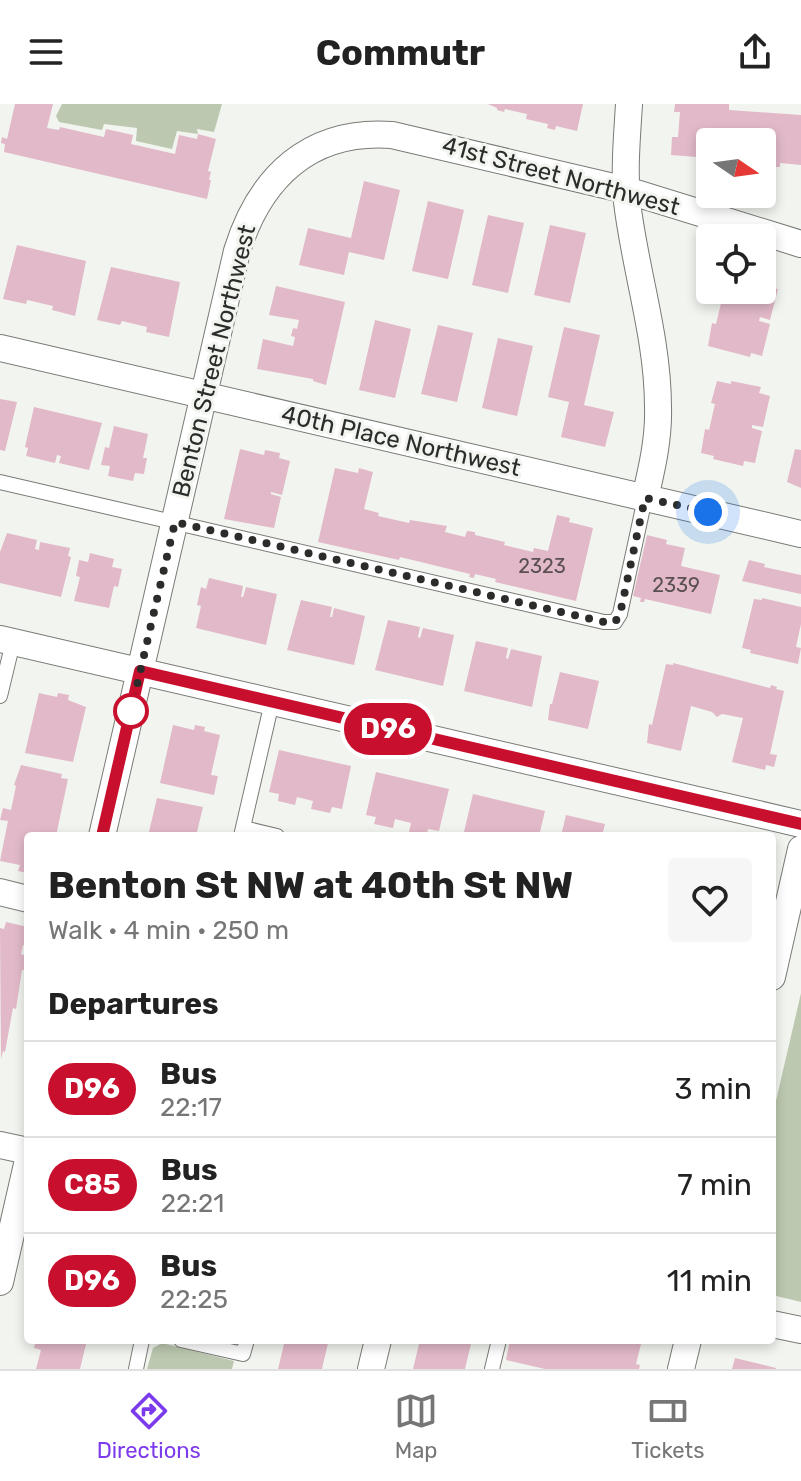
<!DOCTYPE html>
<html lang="en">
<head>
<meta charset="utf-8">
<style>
	body { margin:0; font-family:Rubik,sans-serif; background:#f6f6f6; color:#222; height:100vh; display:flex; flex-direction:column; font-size:30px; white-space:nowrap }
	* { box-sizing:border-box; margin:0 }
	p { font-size:26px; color:#767676 }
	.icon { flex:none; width:44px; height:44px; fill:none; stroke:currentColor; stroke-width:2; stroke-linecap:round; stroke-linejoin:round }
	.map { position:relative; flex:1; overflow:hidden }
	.drawer { position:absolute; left:24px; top:728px; width:752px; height:512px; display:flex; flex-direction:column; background:#fff; border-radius:8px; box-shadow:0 4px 12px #0003 }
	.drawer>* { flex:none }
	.badge { padding:0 16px; border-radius:26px; font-size:28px; line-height:52px }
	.needle { width:52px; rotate:103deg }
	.buttons { position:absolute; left:696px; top:24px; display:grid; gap:16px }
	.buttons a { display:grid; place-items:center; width:80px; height:80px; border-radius:8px; background:#fff; box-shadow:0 4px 12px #0003; font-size:40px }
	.you { position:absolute; width:40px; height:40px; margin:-20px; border:6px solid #fff; border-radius:50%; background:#1a73e8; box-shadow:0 0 0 12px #1a73e833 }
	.map>.badge { position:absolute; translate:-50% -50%; box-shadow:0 0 0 4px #fff }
	h2 { padding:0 24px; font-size:30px; line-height:72px }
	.round { display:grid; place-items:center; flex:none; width:84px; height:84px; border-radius:8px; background:#f6f6f6 }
	.headline { display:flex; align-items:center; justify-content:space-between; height:136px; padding:0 24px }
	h1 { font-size:38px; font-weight:700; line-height:60px }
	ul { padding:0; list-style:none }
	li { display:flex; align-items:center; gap:24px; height:96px; padding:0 24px; border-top:2px solid #e0e0e0 }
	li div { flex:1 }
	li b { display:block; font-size:30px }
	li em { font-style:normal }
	li .badge { min-width:88px; font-weight:700; text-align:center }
	header { display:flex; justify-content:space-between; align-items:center; height:104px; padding:0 24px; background:#fff; font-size:36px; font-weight:700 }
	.dock { display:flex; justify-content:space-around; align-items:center; height:112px; border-top:2px solid #e0e0e0; background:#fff; font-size:22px; color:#767676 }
	.dock a { display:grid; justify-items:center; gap:4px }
	.dock .active { color:#7c3aed }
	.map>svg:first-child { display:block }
</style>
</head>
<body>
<header><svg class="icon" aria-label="menu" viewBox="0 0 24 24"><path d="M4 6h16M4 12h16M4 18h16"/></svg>Commutr<svg class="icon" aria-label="share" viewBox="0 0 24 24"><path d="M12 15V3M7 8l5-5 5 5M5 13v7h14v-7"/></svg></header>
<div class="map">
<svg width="801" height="1265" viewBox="0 0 801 1265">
	<rect width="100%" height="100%" fill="#f2f5ef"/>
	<path fill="#bcc8af" d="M62,0H222L214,28L197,25L198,30L177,27L172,45L136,37L137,24L104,20L102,26L59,18L56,12Z
		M801,889V1198L772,1191V1014Z
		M162,1239L234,1257L232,1265H147L153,1244Z"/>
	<path fill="#e2b9c9" d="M15,0H53L47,24L59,26L60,23L104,33L106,25L133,31L131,40L175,50L179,31L197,35L198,30L216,35L208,67L211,68L209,76H211L207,95L4,48L5,40L1,39L2,33L7,35Z
		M488,0H583L577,27L556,22L555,26L547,24L548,20L526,15L527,10L505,5L504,8L497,6V4Z
		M675,0H729V6L801,11V61L780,59V63H762V38H710V54L671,51L672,33H678L680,8H674Z
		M364,77L400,86L384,156L349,148L344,171L299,161L308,124L351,134Z
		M428,97L464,106L448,175L412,167Z
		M488,111L524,119L508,189L472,181Z
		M550,121L586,129L570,199L534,191Z
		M17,141L86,157L75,212L52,206L53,202L27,196L26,200L3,195Z
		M111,163L180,178L169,233L146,228L147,223L122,217L120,221L97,216Z
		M762,176L768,177L767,183L778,185L770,216L760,213L759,217L770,220L762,252L751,249L750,253L708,242L712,219L716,220L722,195L717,194L719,186H762Z
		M276,182L345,198L326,281L313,277V275L257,265L263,235L293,242L295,233L291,232L293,224L297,225L299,216L269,211Z
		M375,216L411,225L395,294L359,286Z
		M438,221L473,229L457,298L421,290Z
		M564,223L600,231L584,301L614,308L605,343L561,333L569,298L548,293Z
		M498,234L533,242L517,312L482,304Z
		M717,277L731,280V277L761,283L759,289L770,292L763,323L752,321V324L762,327L755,359L744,357L743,362L713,355L714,352L701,349L705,325L709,326L715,300L711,299Z
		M0,295L17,298L5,347L0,346Z
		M34,303L102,319L89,366L59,359L61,352L57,351L55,359L26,352L28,344L25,343Z
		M114,322L148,330L143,354H147L144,370L135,369L133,377L108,372L110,362L101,361L105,343L109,344Z
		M240,345L264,351L265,346L280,349L279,354L290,357L282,391L271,388V390L281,393L274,424L224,415Z
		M795,345L801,346V384L787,378Z
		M335,364L358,369L359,364L373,368L364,405L379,409L378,412L409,419L410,416L447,422L445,428L465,433L467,427L475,428V431L505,438L504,441L533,448L534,444L548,447L557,411L570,414L569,418L593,424L576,497L495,478L496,475L475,470L474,474L469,473L470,470L400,453L399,456L318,438Z
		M7,429L37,436L35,445L39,446L40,438L70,444L68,452L71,453L61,493L0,479V448Z
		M647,431L667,436L666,440L685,444L681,462L720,471L711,510L645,495L644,498H640L641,494L633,492Z
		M90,449L114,455L112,463L122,465L118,483L114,482L109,504L74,497L80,473L76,472L79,456L88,458Z
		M749,456L765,460L764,463L801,471V490L742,477Z
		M209,474L243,482L241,493H243L246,483L277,490L266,541L196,524L201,502L197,501L201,483L206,485Z
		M762,494L801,503V520L796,543L801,544L798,560L750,549L751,546L742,544L754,495L762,496Z
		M301,496L332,503L330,513H332L334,504L365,512L354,561L287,546Z
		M388,516L420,523L418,533L420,534L423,524L454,531L443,582L375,566Z
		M476,537L508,544L506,554L508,555L511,545L542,552L532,603L464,587Z
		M673,559L770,584L771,581L777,583L776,585L784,587L770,650L777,651L774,663L766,661L765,666L732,658L743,614L722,610L717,613L712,608L691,602L681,647L647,639L649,620L652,621L666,560L673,561Z
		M560,568L599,577L588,625L548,616L550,600H552Z
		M39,589L57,593L58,589L69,591L68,596L86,603L73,658L25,649Z
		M173,621L194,626L195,621L205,623L204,627L220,631L211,671L218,672L214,691L160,679Z
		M279,646L351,662L342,705L332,703L330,709L311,705L313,697L297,693L295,701L278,697L279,690L269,688Z
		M21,661L62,670L61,674L68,675L56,732H28V769L18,767L20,761L0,757L8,717L0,716L3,704L11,706L16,682L14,681Z
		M376,668L449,685L439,727L428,725L427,732L409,728L411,719L395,715L393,724L374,720L376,713L366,711Z
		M473,690L545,707L539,732H463Z
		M157,694L203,703L196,732H148Z
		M566,711L605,720L602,732H561Z
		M6,818L28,823V842L23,841L21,850L28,853L25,866H22L16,905L13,904L5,948L3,947L1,955L0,824L4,825Z
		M36,1236H87L80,1265H36L41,1246L34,1244Z
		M285,1236H336L335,1240L328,1239L322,1265H278Z
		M420,1236H472L465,1265H413Z
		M510,1236H642L636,1260L640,1261L639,1265H545L506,1256Z
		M735,1254L776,1264V1265H732Z"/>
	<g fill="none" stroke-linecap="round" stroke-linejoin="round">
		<defs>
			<path id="service" d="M0,378L604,518H615L620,510L645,394
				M0,592L13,538
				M243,724L277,732
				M241,732L272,598
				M181,1236L243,1250L247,1236
				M136,1265L142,1236
				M492,1265L499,1236"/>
			<path id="minor" d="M629,0C627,33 624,65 627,98C635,166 658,234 658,303C659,334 652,364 645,394
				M0,244L801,430
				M0,535L801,720
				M102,732L237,147C260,73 310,25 392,31L626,86L801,140
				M0,788L28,795
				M772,873L801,745
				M0,1041L28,1047
				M0,1178L28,1056
				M772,1220L801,1226
				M371,1265L378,1236
				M681,1265L688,1236"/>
		</defs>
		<use href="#service" stroke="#797b76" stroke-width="16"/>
		<use href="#minor" stroke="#797b76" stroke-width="28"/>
		<use href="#service" stroke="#fff" stroke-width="14"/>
		<use href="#minor" stroke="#fff" stroke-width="26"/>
	</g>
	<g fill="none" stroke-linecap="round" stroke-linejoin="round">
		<defs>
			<path id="line" d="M102,732L140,567L801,720"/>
		</defs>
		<use href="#line" stroke="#fff" stroke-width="18"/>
		<use href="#line" stroke="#c8102e" stroke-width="12"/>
		<path stroke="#2c2d2b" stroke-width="8" stroke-dasharray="0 14.4" d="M131,607L175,418L604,518H615L620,510L645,394L708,408"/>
	</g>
	<circle fill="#fff" stroke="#c8102e" stroke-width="4" cx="131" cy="607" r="16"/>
	<g text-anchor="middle" stroke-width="6" stroke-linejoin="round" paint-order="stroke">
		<g font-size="20" fill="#5a5052">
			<text x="542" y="469">2323</text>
			<text x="676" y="488">2339</text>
		</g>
		<g font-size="24" fill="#2c2d2b" stroke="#f2f5ef">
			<text transform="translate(561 72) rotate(15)" y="8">41st Street Northwest</text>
			<text transform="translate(214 257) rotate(-76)" y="8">Benton Street Northwest</text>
			<text transform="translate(401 337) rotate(13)" y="8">40th Place Northwest</text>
		</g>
	</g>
</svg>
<div class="buttons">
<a><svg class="needle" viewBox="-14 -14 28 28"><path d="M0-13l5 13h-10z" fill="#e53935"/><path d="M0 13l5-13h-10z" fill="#767676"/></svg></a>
<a><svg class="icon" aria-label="locate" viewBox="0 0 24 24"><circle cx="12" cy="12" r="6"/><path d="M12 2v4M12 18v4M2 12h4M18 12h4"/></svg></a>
</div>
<div class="you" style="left:708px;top:408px"></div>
<b class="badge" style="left:388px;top:625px;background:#c8102e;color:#fff">D96</b>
<section class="drawer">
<div class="headline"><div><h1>Benton St NW at 40th St NW</h1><p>Walk · 4 min · 250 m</p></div><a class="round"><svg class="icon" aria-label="heart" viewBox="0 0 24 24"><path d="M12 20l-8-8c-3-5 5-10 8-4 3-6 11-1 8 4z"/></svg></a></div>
<h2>Departures</h2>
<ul>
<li><span class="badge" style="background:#c8102e;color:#fff">D96</span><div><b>Bus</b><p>22:17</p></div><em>3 min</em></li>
<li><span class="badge" style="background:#c8102e;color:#fff">C85</span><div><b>Bus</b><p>22:21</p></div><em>7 min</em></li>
<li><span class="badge" style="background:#c8102e;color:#fff">D96</span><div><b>Bus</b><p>22:25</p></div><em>11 min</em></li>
</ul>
</section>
</div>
<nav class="dock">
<a class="active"><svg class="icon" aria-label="directions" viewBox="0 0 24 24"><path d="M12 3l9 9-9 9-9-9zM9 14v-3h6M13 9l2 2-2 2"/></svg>Directions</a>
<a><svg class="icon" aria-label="map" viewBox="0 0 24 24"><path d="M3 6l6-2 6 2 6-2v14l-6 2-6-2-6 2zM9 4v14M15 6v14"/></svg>Map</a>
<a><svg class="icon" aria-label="tickets" viewBox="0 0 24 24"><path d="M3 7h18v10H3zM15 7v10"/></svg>Tickets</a>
</nav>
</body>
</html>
